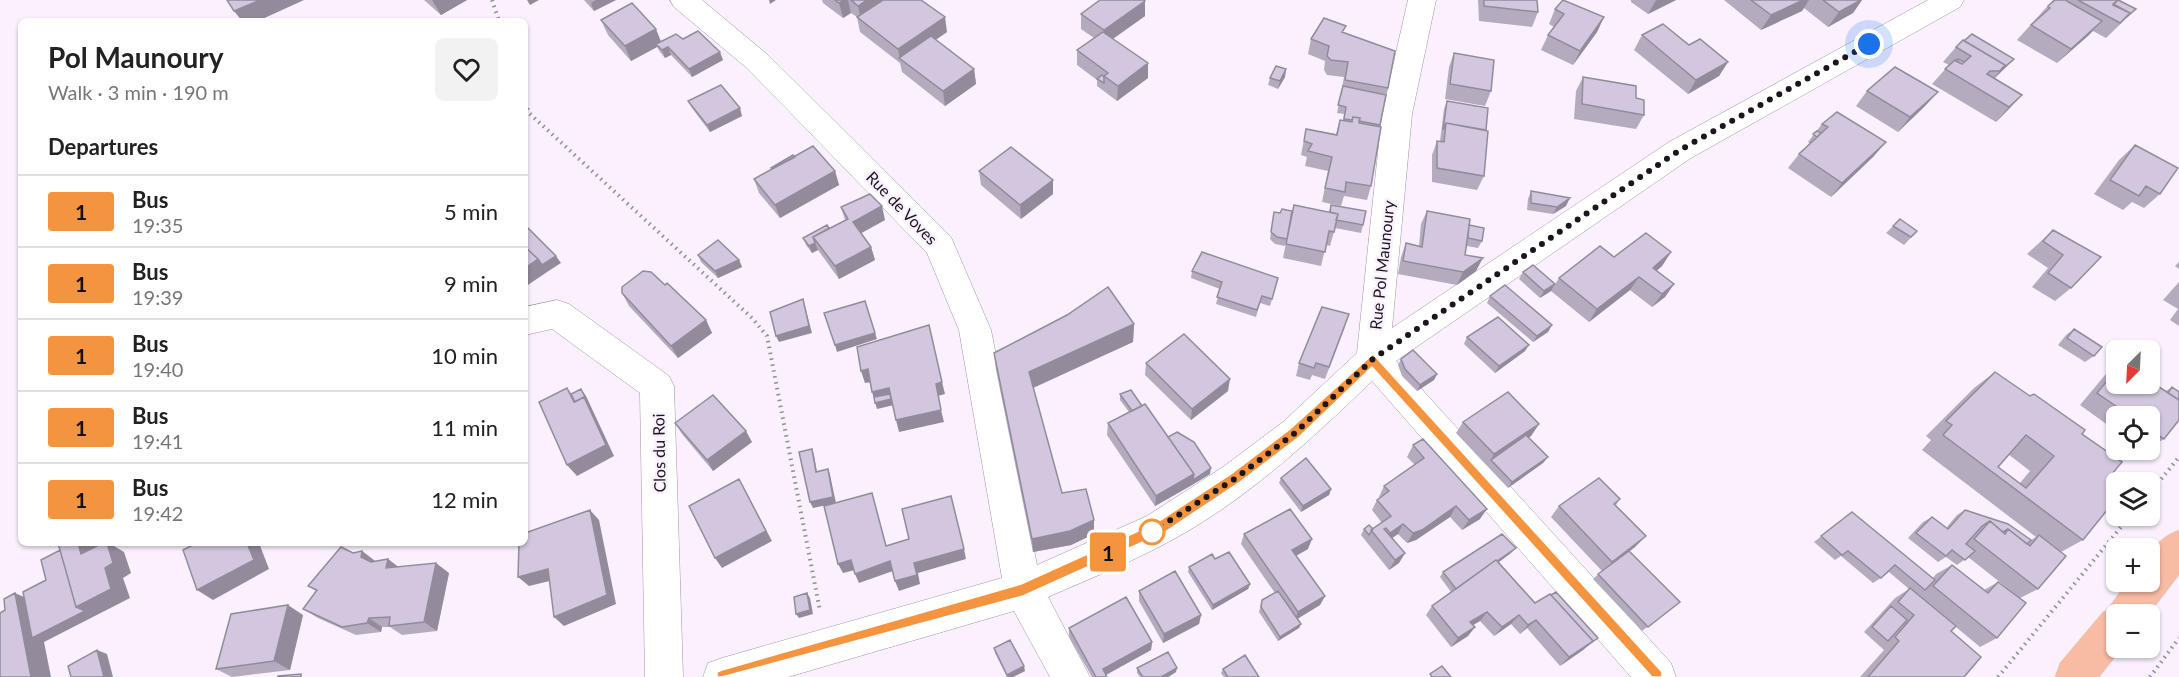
<!DOCTYPE html>
<html lang="en">
<head>
<meta charset="utf-8">
<style>
	body { margin:0; font-family:Lato,sans-serif; background:#f2f2f2; color:#222; height:100vh; display:flex; flex-direction:column; font-size:22px; white-space:nowrap }
	* { box-sizing:border-box; margin:0 }
	p { font-size:20px; color:#767676 }
	.icon { flex:none; width:33px; height:33px; fill:none; stroke:currentColor; stroke-width:2; stroke-linecap:round; stroke-linejoin:round }
	.map { position:relative; flex:1; overflow:hidden }
	.panel { position:absolute; left:18px; top:18px; width:510px; height:528px; display:flex; flex-direction:column; background:#fff; border-radius:9px; box-shadow:0 2px 4px #0004 }
	.panel>* { flex:none }
	.badge { padding:0 12px; border-radius:4px; font-size:21px; line-height:39px }
	.needle { width:39px; rotate:204deg }
	.controls { position:absolute; left:2106px; top:340px; display:grid; gap:12px }
	.controls a { display:grid; place-items:center; width:54px; height:54px; border-radius:9px; background:#fff; box-shadow:0 2px 4px #0004; font-size:30px }
	.you { position:absolute; width:30px; height:30px; margin:-15px; border:4px solid #fff; border-radius:50%; background:#1a73e8; box-shadow:0 0 0 9px #1a73e833 }
	.map>.badge { position:absolute; translate:-50% -50%; box-shadow:0 0 0 3px #fff }
	h2 { padding:0 30px; font-size:22px; line-height:54px }
	.round { display:grid; place-items:center; flex:none; width:63px; height:63px; border-radius:9px; background:#f2f2f2 }
	.summary { display:flex; align-items:center; justify-content:space-between; height:102px; padding:0 30px }
	h1 { font-size:28px; font-weight:700; line-height:45px }
	ul { padding:0; list-style:none }
	li { display:flex; align-items:center; gap:18px; height:72px; padding:0 30px; border-top:2px solid #e0e0e0 }
	li div { flex:1 }
	li b { display:block; font-size:22px }
	li em { font-style:normal }
	li .badge { min-width:66px; font-weight:700; text-align:center }
	.map>svg:first-child { display:block }
</style>
</head>
<body>
<div class="map">
<svg width="2179" height="677" viewBox="0 0 2179 677">
	<rect width="100%" height="100%" fill="#faf0fe"/>
	<g fill="none" stroke-linecap="round" stroke-linejoin="round">
		<defs>
			<path id="minor" d="M670,0H702L768,55L951,237L991,330L1037,565L1147,516L1223,467L1283,422L1357,353L1382,114L1408,0H1436L1412,114L1392,328L1669,142L1928,0H1964L1960,7L1691,158L1396,361L1671,663L1676,677H1631L1372,381C1312,439 1246,500 1172,540C1132,562 1089,579 1048,597L1090,677H1050L1014,611L788,677H703L708,663L722,658L1002,578L959,330L927,253L748,69L674,7Z
				M557,300L569,304L669,376L674,386L683,677H645L640,393L552,329L525,335V307Z"/>
			<path id="major" d="M2179,530V575L2148,615H2116V648H2122L2099,677H2055L2060,663L2103,612L2107,610L2127,582H2150C2150,555 2151,541 2179,530Z"/>
		</defs>
		<use href="#minor" stroke="#a092a6" stroke-width="1"/>
		<use href="#major" stroke="#d6d5d6" stroke-width="1"/>
		<path stroke="#948c98" stroke-width="4" stroke-dasharray="1.5 4.5" stroke-linecap="butt" d="M492,0L499,21
			M525,103L529,113L752,318L767,336L820,611
			M2150,493L2179,457
			M1998,677L2130,516
			M2150,677L2179,638"/>
		<use href="#minor" fill="#fff" fill-rule="evenodd"/>
		<use href="#major" fill="#f8bba4" fill-rule="evenodd"/>
	</g>
	<path fill="#b5abbf" fill-rule="evenodd" d="M424,0H467L441,15Z
		M584,0H616L594,11Z
		M822,0H921L947,32L935,40L974,69L976,84L945,106L902,72L900,63L860,32L857,17L851,13L843,18L823,3Z
		M1478,0H1537L1538,12L1532,27L1479,21Z
		M1631,0H1676L1648,14L1631,2Z
		M1724,0H1862L1853,13L1828,27L1804,8L1802,11L1761,30Z
		M2053,0H2120L2136,9L2106,38L2093,31L2057,63L2017,40Z
		M1145,1V16L1113,39L1148,78L1117,101L1097,86V80L1077,65V50L1094,38L1081,29V14Z
		M1555,9L1604,17L1597,32L1573,65L1541,50L1548,35L1554,27L1549,24Z
		M601,20L662,42L683,39L723,60L692,77L671,55L665,58L660,52L657,47L631,61L608,35Z
		M1344,33L1388,88L1380,127L1371,186L1367,200L1344,196L1341,206L1322,202L1328,171L1305,166L1307,157L1301,155L1306,129L1336,134L1340,120H1343L1344,114L1337,113L1344,77L1327,75L1324,70L1325,61L1308,54L1311,39Z
		M1642,35L1689,45L1728,62L1719,76L1688,94L1634,50Z
		M1956,47L2007,66L1994,78L2022,95L1996,122L1932,84L1949,65L1943,62Z
		M1454,53L1491,91L1485,106L1445,99L1449,67Z
		M1286,69L1285,77L1278,89L1268,85L1270,78Z
		M1583,77L1636,98L1644,115L1636,129L1574,119L1576,91Z
		M1867,91L1938,92L1925,106L1898,132L1856,106Z
		M688,101L742,116L710,132L692,108Z
		M1447,101L1486,130L1484,176L1477,190L1432,182V155L1437,141H1440L1444,109Z
		M1822,124L1874,156L1831,197L1788,168L1799,154L1810,144L1808,142Z
		M2135,145L2160,194L2144,208L2132,202L2123,210L2094,194L2119,160Z
		M795,157L835,171L839,185L780,218L759,193L754,179L771,170V168Z
		M979,171L1053,180V194L1021,219L981,185Z
		M1531,191L1566,206L1553,214L1527,210L1528,199Z
		M1331,205L1363,225L1361,233L1335,228L1330,246L1326,245L1321,266L1283,258L1288,233L1285,246L1275,244L1270,239L1273,219L1280,213L1292,211L1329,212Z
		M841,207L885,220L861,233L871,247L875,260L839,279L818,250L812,253L806,245L803,238L829,228L845,220Z
		M1427,211L1469,225L1482,241L1478,248L1467,246L1465,255L1476,271L1457,285L1398,274L1401,257L1406,243L1419,246L1421,224Z
		M1900,219L1917,231L1904,245L1886,233Z
		M2053,230L2101,257L2071,288L2055,301L2032,287L2048,268L2027,254Z
		M1671,252L1662,266L1656,271L1674,284L1665,297L1652,307L1630,290L1589,322L1551,291L1559,278L1614,257Z
		M698,255L739,260L742,267L718,278L701,262Z
		M2179,262V269L2175,266Z
		M1192,271L1278,278L1270,306L1260,303L1256,317L1216,304L1220,289L1191,278Z
		M1523,272L1555,284L1551,291L1540,298L1519,279Z
		M2179,282V326L2170,320L2178,309L2163,300Z
		M665,285L706,320L712,333L678,358L629,306L622,293Z
		M1490,296L1552,325L1548,332L1533,342L1487,303Z
		M1067,315L1134,324L1133,342L1033,387L1062,493L1094,534L1071,545L1033,552L996,370L994,353Z
		M1345,327L1325,379L1312,375L1310,380L1296,376L1299,363Z
		M2074,329L2094,356L2085,362L2058,345L2066,335Z
		M1467,337L1525,351L1495,373L1464,344Z
		M1401,359L1437,374L1434,380L1417,391L1402,376L1398,365Z
		M1146,363L1228,391L1191,420L1145,375Z
		M2116,367V384L2166,391L2172,387L2164,439L2150,447V417H2116V431L2080,405L2105,375Z
		M1995,372L2082,434L2112,474L2083,540L2061,552L2038,589L2020,598L1968,557L1957,565L1946,557L1938,562L1908,538L1923,522L1932,517L1946,528L1957,515L1965,510L2031,540L2036,537L1922,450L1931,440L1926,436L1974,388ZM2008,454L2030,471L2020,483L1998,467Z
		M1120,394L1142,406L1168,437L1210,474L1192,485L1155,506L1107,435L1108,423L1129,412L1120,400Z
		M1463,422L1539,424L1531,436L1528,438L1548,457L1543,463L1508,488L1456,433Z
		M675,423L752,442L713,471L682,434Z
		M1413,445L1480,519L1462,530L1450,517L1416,540L1407,543L1398,534L1392,538L1405,553L1399,563L1389,570L1361,535L1364,529H1373L1382,523L1372,510L1377,500L1380,498L1379,497L1384,486L1415,465L1407,457Z
		M1281,478L1331,489L1329,495L1301,512L1279,483Z
		M1618,502L1616,505L1635,547L1629,551L1680,602L1642,631L1593,579L1602,571L1551,517L1559,506Z
		M1852,512L1933,578L1936,574L1952,565L1984,590L1998,582L1997,638L1980,647L1956,627L1951,631L1964,677H1860L1884,650L1864,632L1895,598L1909,589L1889,572L1881,578L1873,583L1841,556L1835,560L1814,542Z
		M1244,534L1308,549L1296,556L1325,596L1320,605L1298,618L1301,624L1299,628L1278,641L1259,612L1262,600L1275,593L1241,544Z
		M362,551L375,561L388,559L398,567L449,573L437,631L402,635L390,627H382L381,632L356,635L318,618L303,609L316,591L308,586L353,553Z
		M1511,553L1499,562L1535,603L1598,638L1583,650L1560,666L1527,628L1520,634L1511,624L1494,636L1480,621L1473,625L1475,627L1468,636L1451,647L1426,615L1432,606L1451,592L1440,577L1443,572Z
		M1215,559L1250,584L1248,589L1212,610L1188,572L1189,567Z
		M1139,591L1201,615L1199,624L1163,643L1139,601Z
		M303,615L290,670L232,677L216,669Z
		M1069,628L1152,642L1151,650L1106,675L1107,677H1092L1069,637Z
		M994,648L1025,671L1013,677H1007L995,653Z
		M1137,668L1176,672L1168,677H1140L1137,673Z
		M1223,669L1259,677H1224L1221,673Z"/>
	<path fill="#938b9b" d="M260,0H304L258,21H242L234,11Z
		M432,0H467L441,15Z
		M527,0H539L530,5Z
		M596,0H616L594,11L591,3Z
		M769,0H776L770,4Z
		M844,0H848L851,13L843,18L839,3Z
		M867,0H888L861,21L858,6Z
		M1656,0H1676L1648,14Z
		M1803,0H1809L1802,11L1761,30L1771,15Z
		M1861,0H1862L1853,13L1828,27L1839,12Z
		M1145,1V16L1104,45V30Z
		M945,17L947,32L904,62L900,59L898,49Z
		M1604,17L1597,32L1573,65L1580,51Z
		M2102,21L2088,36L2057,63L2071,49Z
		M656,29L662,44H656L657,47L631,61L625,46Z
		M668,47L671,55L665,58L662,50Z
		M720,52L723,60L692,77L689,69Z
		M2014,59L1987,86L2005,65Z
		M1728,62L1719,76L1688,94L1696,80Z
		M1148,63V78L1117,101L1118,86Z
		M974,69L976,84L945,106L943,91Z
		M1286,69L1285,77L1278,89L1280,81Z
		M1938,92L1925,106L1898,132L1910,117Z
		M2022,95L2008,110L1996,122L2009,107Z
		M740,108L742,116L710,132L707,125Z
		M1886,142L1874,156L1831,197L1842,183Z
		M835,171L839,185L780,218L775,205Z
		M1053,180V194L1021,219L1020,205Z
		M1570,198L1566,206L1553,214L1557,207Z
		M882,206L885,220L856,236L853,222Z
		M815,243L818,250L812,253L809,246Z
		M871,247L875,260L839,279L835,266Z
		M1671,252L1662,266L1644,282L1653,268Z
		M556,256L561,263L547,272L542,265Z
		M1483,258L1476,271L1457,285L1463,272Z
		M538,259L547,272L525,287V268Z
		M739,260L742,267L718,278L715,271Z
		M1639,277L1630,290L1589,322L1597,309Z
		M1555,284L1551,291L1540,298L1544,291Z
		M1674,284L1665,297L1652,307L1662,294Z
		M803,299L812,333L779,342L776,336Z
		M706,320L712,333L678,358L671,346Z
		M1134,324L1133,342L1031,389L1029,372Z
		M1552,325L1548,332L1533,342L1537,336Z
		M875,333L877,339L837,352L835,345Z
		M1529,345L1525,351L1495,373L1499,366Z
		M868,369L872,382L865,383L861,371Z
		M1437,374L1434,380L1417,391L1420,385Z
		M1230,379L1228,391L1191,420L1192,409Z
		M942,382L945,394L938,396L936,384Z
		M567,388L576,400L581,389L586,396L614,456L577,476L567,465L574,402Z
		M889,388L894,405L877,409L872,392Z
		M941,410L944,422L899,432L896,420Z
		M1539,424L1531,436L1493,462L1491,460L1494,454Z
		M746,431L752,442L713,471L707,460Z
		M812,449L814,455L818,478L816,472Z
		M1548,457L1543,463L1508,488L1512,482Z
		M1211,468L1210,474L1192,485L1193,480Z
		M828,469L830,475L836,503L813,508L810,502Z
		M1194,474L1192,485L1155,506L1156,496Z
		M739,479L772,541L722,568L715,558Z
		M1331,489L1329,495L1301,512L1303,506Z
		M1456,506L1450,517L1416,540L1407,543L1413,533Z
		M1487,509L1480,519L1462,530L1469,520Z
		M590,510L599,520L616,604L564,626L554,617Z
		M1094,520V534L1071,545L1033,552L1032,539Z
		M1403,524L1398,534L1385,543L1390,533Z
		M1646,536L1635,547L1603,572L1612,562Z
		M1312,539L1308,549L1288,560L1292,550Z
		M78,543H93L94,544L100,564L81,554Z
		M107,543H109L124,552L131,573L123,578L130,598L44,642L51,677H31L15,593L35,602L76,607L105,568Z
		M247,543H259L269,569L213,600L197,590Z
		M1516,548L1511,553L1454,595L1457,590Z
		M964,549L966,559L918,573L920,584L899,591L895,581L914,563Z
		M362,551L375,561L374,567L361,557Z
		M1405,553L1399,563L1389,570L1395,560Z
		M388,559L401,569L386,568Z
		M851,560L855,570L843,573L838,564Z
		M890,561L893,571L859,583L855,574Z
		M436,563L449,573L437,631L424,622Z
		M548,569L558,579L529,586L518,577Z
		M1250,584L1248,589L1212,610L1213,605Z
		M807,593L810,598L813,614L799,618L796,614Z
		M1325,596L1320,605L1294,621L1298,612Z
		M288,605L303,615L290,670L274,661Z
		M1487,612L1480,621L1463,631L1470,622Z
		M1201,615L1199,624L1163,643L1164,634Z
		M1519,615L1511,624L1494,636L1502,627Z
		M369,618L382,627L381,632L367,623Z
		M1536,620L1527,628L1520,634L1528,625Z
		M1301,624L1299,628L1278,641L1280,637Z
		M1475,627L1468,636L1451,647L1458,638Z
		M1593,641L1583,650L1560,666L1569,657Z
		M1152,642L1151,650L1102,677L1103,669Z
		M97,650L107,654L113,677H104Z
		M1024,666L1025,671L1013,677H1007V675Z
		M1177,668L1176,672L1168,677H1161Z"/>
	<path fill="#d2c7de" stroke="#938b9b" stroke-width="1.5" fill-rule="evenodd" d="M227,0H260L234,11Z
		M835,0H844L839,3Z
		M851,0H867L858,6Z
		M883,0H921L945,17L898,49L857,17Z
		M1100,0H1144L1145,1L1104,30L1081,14Z
		M1484,0H1537L1538,12L1484,6Z
		M1563,0L1604,17L1580,51L1548,35L1564,14L1555,9Z
		M1751,0H1803L1771,15Z
		M1823,0H1861L1839,12Z
		M2055,0H2065L2102,21L2071,49L2031,25L2050,8L2048,6Z
		M2078,0H2118L2113,4L2130,13L2120,23Z
		M2118,0L2136,9L2123,20L2130,13L2113,5Z
		M632,3L656,29L625,46L601,20Z
		M1324,18L1346,26L1342,32L1395,51L1388,88L1345,80L1348,62L1331,60L1327,56L1329,46L1311,39Z
		M1663,24L1689,45L1700,39L1728,62L1696,80L1642,35Z
		M698,31L720,52L689,69L668,47L662,50L656,44L676,34L683,39Z
		M1103,32L1148,63L1118,86L1104,76L1108,73L1077,50Z
		M1972,34L2014,59L1999,72L2005,65L1964,41Z
		M931,36L974,69L943,91L899,58Z
		M1963,40L2005,65L2000,71H1990L1987,74L2022,95L2009,107L1945,69L1955,60L1962,64L1971,56L1956,47Z
		M1454,53L1494,60L1491,91L1450,84Z
		M1958,59L1964,62L1962,64L1956,61Z
		M1276,66L1286,69L1280,81L1270,78Z
		M1895,67L1938,92L1910,117L1867,91Z
		M1102,75L1104,77V83L1097,79Z
		M1583,77L1636,86V98L1644,100V115L1582,104Z
		M721,85L740,108L707,125L688,101Z
		M1343,86L1386,95L1380,125L1359,121L1360,118L1353,117L1352,120L1344,119L1346,107L1338,105Z
		M1447,101L1488,108L1486,130L1446,123L1443,130Z
		M1837,112L1886,142L1842,183L1799,154L1828,127L1822,124Z
		M1353,117L1360,118L1359,123L1381,127L1371,186L1346,182L1345,192L1325,188L1332,157L1308,151L1312,144L1304,141L1306,129L1337,135L1340,120L1352,122Z
		M1446,123L1488,131L1484,176L1437,168V141L1444,142Z
		M1817,131L1821,133L1817,137L1813,134Z
		M2135,145L2178,168L2160,194L2146,186L2139,196L2110,180Z
		M813,146L835,171L775,205L754,179Z
		M1011,147L1053,180L1020,205L979,171Z
		M793,155L795,157L772,169L771,168Z
		M1531,191L1570,198L1557,207L1531,203Z
		M870,194L882,206L853,222L871,247L835,266L813,237L848,219L841,207Z
		M1294,205L1338,214L1334,232L1329,231L1325,252L1286,244Z
		M1331,205L1366,211L1363,225L1336,220L1338,214L1330,212Z
		M1282,209L1292,211L1287,239L1277,237L1271,232L1274,212L1280,213Z
		M1427,211L1470,219L1465,255L1483,258L1463,272L1403,261L1406,243L1422,247Z
		M1900,219L1917,231L1911,237L1893,226Z
		M525,225L556,256L542,265L538,259L525,247Z
		M827,225L829,228L813,237L815,243L809,246L803,238Z
		M1469,225L1484,228L1482,241L1468,238Z
		M2053,230L2101,257L2071,288L2048,273L2063,255L2043,241Z
		M1646,233L1671,252L1653,268L1674,284L1662,294L1639,277L1597,309L1559,278L1600,246L1614,257Z
		M718,240L739,260L715,271L698,255Z
		M525,247L538,259L525,268Z
		M1202,252L1278,278L1272,299L1262,296L1257,310L1217,297L1222,282L1192,271Z
		M1533,265L1555,284L1544,291L1523,272Z
		M643,271L651,272L665,285L667,283L706,320L671,346L622,293V287Z
		M1505,285L1552,325L1537,336L1490,296Z
		M1108,287L1134,324L1029,372L1062,493L1086,489L1094,520L1070,531L1032,539L994,353L1067,315Z
		M803,299L809,326L776,336L770,312Z
		M865,301L875,333L835,345L824,313Z
		M1322,307L1349,314L1329,367L1316,363L1314,368L1299,363Z
		M1498,317L1529,345L1499,366L1467,337Z
		M929,325L942,382L936,384L941,410L896,420L889,388L872,392L868,369L861,371L857,347Z
		M2074,329L2102,347L2094,356L2067,338Z
		M1184,334L1230,379L1192,409L1146,363Z
		M1413,350L1437,374L1420,385L1405,369L1401,359Z
		M2116,370V384H2150V381L2179,400V420L2164,439L2150,429V417H2132L2097,393Z
		M1995,372L2030,396L2034,394L2085,430L2082,434L2122,462L2112,474L2133,480L2130,483H2116V499L2083,540L1943,435L1952,425L1946,421ZM2026,435L2054,456L2026,488L1998,467Z
		M2172,387L2179,392V400L2168,393Z
		M567,388L574,402L584,397L606,445L567,465L539,402Z
		M581,389L588,403L584,397L575,402L571,394Z
		M1131,390L1142,406L1132,411L1120,394Z
		M1508,392L1539,424L1494,454L1463,422Z
		M890,394L891,399L875,403L874,397Z
		M713,395L746,431L707,460L675,423Z
		M1145,404L1194,474L1156,496L1108,423Z
		M1177,432L1194,442L1211,468L1193,480L1194,474L1168,437Z
		M1526,435L1548,457L1512,482L1491,460Z
		M1423,439L1487,509L1469,520L1456,506L1422,530L1413,533L1403,524L1390,533L1386,528L1384,529L1405,553L1395,560L1371,530L1391,516L1377,500L1389,491L1384,486L1424,458L1413,445Z
		M812,449L816,472L828,469L833,497L810,502L799,452Z
		M1306,458L1331,489L1303,506L1281,478Z
		M1599,478L1620,499L1614,504L1646,536L1612,562L1559,506Z
		M739,479L766,531L715,558L689,506Z
		M872,493L886,546L909,539L902,509L951,496L964,549L914,563L917,575L895,581L890,561L855,574L851,560L838,564L824,506Z
		M1290,509L1312,539L1292,550L1325,596L1298,612L1244,534Z
		M590,510L607,595L554,617L548,569L518,577L519,543H525V533Z
		M1965,510L2008,524L2031,540L2027,544L2008,529L2003,532L1990,521L1982,526L1966,544L1975,551L1965,560L1952,550L1946,556L1916,533L1932,517L1948,529Z
		M1852,512L1935,580L1925,590L1895,565L1881,578L1848,551L1842,555L1821,536Z
		M1990,521L2005,534L2008,529L2030,546L2039,535L2066,556L2038,589L1974,539Z
		M1369,525L1373,529L1369,535L1364,529Z
		M1502,534L1516,548L1497,561L1496,560L1456,589L1443,572Z
		M58,543H78L81,554L103,543H107L113,563L105,568L111,589L76,607Z
		M190,543H247L254,560L197,590L183,550L191,546Z
		M341,547L353,553L362,551L361,557L371,562L388,559L386,568L436,563L424,622L389,626L390,617L369,618L367,623L342,627L303,609L317,590L308,586Z
		M60,550L76,607L85,611L32,638L23,592L46,580L41,560Z
		M1629,551L1680,602L1648,627L1598,574Z
		M1229,552L1250,584L1213,605L1189,567L1212,554L1215,559Z
		M1496,560L1535,603L1550,594L1593,641L1569,657L1536,620L1528,625L1519,615L1502,627L1487,612L1470,622L1475,627L1458,638L1432,606Z
		M1952,565L1988,593L1998,582L2026,603L1997,638L1933,586Z
		M1175,571L1201,615L1164,634L1139,591Z
		M1910,588L1956,626L1951,631L1981,657L1964,677H1868L1899,641L1895,637L1914,615L1898,602Z
		M1278,591L1301,624L1280,637L1261,607L1262,600Z
		M1556,592L1598,638L1588,645L1593,641L1551,595Z
		M15,593L31,677H0V613L5,610L4,599Z
		M807,593L810,610L796,614L794,597Z
		M1126,597L1152,642L1103,669L1107,677H1096L1069,628Z
		M288,605L274,661L216,669L231,614Z
		M1891,606L1907,620L1888,641L1872,627Z
		M1010,640L1024,666L1007,675L994,648Z
		M97,650L104,677H71L68,666Z
		M1168,652L1177,668L1161,677H1143L1137,668Z
		M1245,655L1259,677H1228L1223,669Z
		M1442,666L1451,677H1432L1430,674Z
		M301,674V677H278V676Z"/>
	<path fill="#f4943f" stroke="#fff" stroke-width="1.5" d="M1373,354L1662,672V677H1652L1372,367L1299,437L1240,482L1165,532L1023,596L722,677H717V672L722,670L1021,584L1156,523L1231,474L1290,429Z"/>
	<g fill="none" stroke-linecap="round" stroke-linejoin="round">
		<path stroke="#1b151d" stroke-width="6" stroke-dasharray="0 10.8" d="M1152,532L1236,478L1295,433L1373,359L1430,320L1680,150L1869,44"/>
	</g>
	<circle fill="#fff" stroke="#f4943f" stroke-width="3" cx="1152" cy="532" r="12"/>
	<g text-anchor="middle" stroke-width="5" stroke-linejoin="round" paint-order="stroke">
		<g font-size="16" fill="#1b151d" stroke="#faf0fe">
			<text transform="translate(902 208) rotate(46)" y="6">Rue de Voves</text>
			<text transform="translate(1382 265) rotate(-84)" y="6">Rue Pol Maunoury</text>
			<text transform="translate(659 453) rotate(-91)" y="6">Clos du Roi</text>
		</g>
	</g>
</svg>
<div class="controls">
<a><svg class="needle" viewBox="-14 -14 28 28"><path d="M0-13l5 13h-10z" fill="#e53935"/><path d="M0 13l5-13h-10z" fill="#767676"/></svg></a>
<a><svg class="icon" aria-label="locate" viewBox="0 0 24 24"><circle cx="12" cy="12" r="6"/><path d="M12 2v4M12 18v4M2 12h4M18 12h4"/></svg></a>
<a><svg class="icon" aria-label="layers" viewBox="0 0 24 24"><path d="M12 4l9 5-9 5-9-5zM3 14l9 5 9-5"/></svg></a>
<a>+</a>
<a>−</a>
</div>
<div class="you" style="left:1869px;top:44px"></div>
<b class="badge" style="left:1108px;top:552px;background:#f4943f;color:#111">1</b>
<section class="panel">
<div class="summary"><div><h1>Pol Maunoury</h1><p>Walk · 3 min · 190 m</p></div><a class="round"><svg class="icon" aria-label="heart" viewBox="0 0 24 24"><path d="M12 20l-8-8c-3-5 5-10 8-4 3-6 11-1 8 4z"/></svg></a></div>
<h2>Departures</h2>
<ul>
<li><span class="badge" style="background:#f4943f;color:#111">1</span><div><b>Bus</b><p>19:35</p></div><em>5 min</em></li>
<li><span class="badge" style="background:#f4943f;color:#111">1</span><div><b>Bus</b><p>19:39</p></div><em>9 min</em></li>
<li><span class="badge" style="background:#f4943f;color:#111">1</span><div><b>Bus</b><p>19:40</p></div><em>10 min</em></li>
<li><span class="badge" style="background:#f4943f;color:#111">1</span><div><b>Bus</b><p>19:41</p></div><em>11 min</em></li>
<li><span class="badge" style="background:#f4943f;color:#111">1</span><div><b>Bus</b><p>19:42</p></div><em>12 min</em></li>
</ul>
</section>
</div>
</body>
</html>
